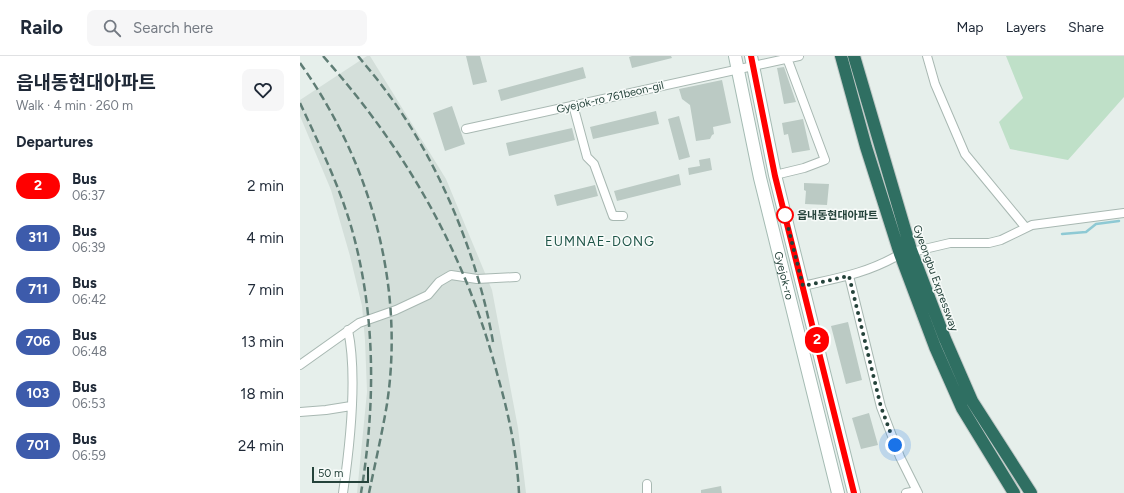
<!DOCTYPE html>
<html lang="en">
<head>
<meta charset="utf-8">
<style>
	body { margin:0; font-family:Figtree,"Noto Sans KR",sans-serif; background:#f6f6f7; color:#1f2937; height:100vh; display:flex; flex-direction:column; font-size:15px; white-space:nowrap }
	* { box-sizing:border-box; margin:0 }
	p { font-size:13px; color:#747a83 }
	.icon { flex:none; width:22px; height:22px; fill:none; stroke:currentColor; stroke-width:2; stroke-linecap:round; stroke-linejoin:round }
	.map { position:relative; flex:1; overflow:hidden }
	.panel { display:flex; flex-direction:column; background:#fff; width:300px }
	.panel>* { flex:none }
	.badge { padding:0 8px; border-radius:13px; font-size:14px; line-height:26px }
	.scale { position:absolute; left:12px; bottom:10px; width:57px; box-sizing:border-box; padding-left:4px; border:2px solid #24423a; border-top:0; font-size:11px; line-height:14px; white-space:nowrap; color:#24423a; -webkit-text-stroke:3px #f7fbf9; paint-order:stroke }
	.you { position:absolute; width:20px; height:20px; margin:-10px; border:3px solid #fff; border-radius:50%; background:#1a73e8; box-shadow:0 0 0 6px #1a73e833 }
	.map>.badge { position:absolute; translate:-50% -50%; box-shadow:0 0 0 2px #fff }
	h2 { padding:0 16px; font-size:15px; line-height:36px }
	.round { display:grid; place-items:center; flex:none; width:42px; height:42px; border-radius:8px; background:#f6f6f7 }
	.overview { display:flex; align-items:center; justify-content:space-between; height:68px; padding:0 16px }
	h1 { font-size:19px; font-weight:700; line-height:30px }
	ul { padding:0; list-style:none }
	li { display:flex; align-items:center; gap:12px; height:52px; padding:0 16px }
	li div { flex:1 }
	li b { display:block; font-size:15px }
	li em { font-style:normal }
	li .badge { min-width:44px; font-weight:700; text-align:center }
	header { display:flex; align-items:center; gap:24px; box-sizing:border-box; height:56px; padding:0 20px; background:#fff; border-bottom:1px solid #e0e1e3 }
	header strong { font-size:19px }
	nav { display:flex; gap:22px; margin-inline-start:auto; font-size:14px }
	.search { width:280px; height:36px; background:#f6f6f7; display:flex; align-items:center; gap:10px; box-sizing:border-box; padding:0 14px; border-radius:8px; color:#747a83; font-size:15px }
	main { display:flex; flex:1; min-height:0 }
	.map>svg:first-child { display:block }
</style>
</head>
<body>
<header>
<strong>Railo</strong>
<div class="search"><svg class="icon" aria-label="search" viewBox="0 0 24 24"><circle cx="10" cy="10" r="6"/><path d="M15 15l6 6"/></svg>Search here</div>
<nav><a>Map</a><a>Layers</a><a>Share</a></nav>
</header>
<main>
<section class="panel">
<div class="overview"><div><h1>읍내동현대아파트</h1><p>Walk · 4 min · 260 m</p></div><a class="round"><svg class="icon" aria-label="heart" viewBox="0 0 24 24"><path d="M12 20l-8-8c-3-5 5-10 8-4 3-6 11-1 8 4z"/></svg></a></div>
<h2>Departures</h2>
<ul>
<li><span class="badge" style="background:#f00;color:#fff">2</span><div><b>Bus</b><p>06:37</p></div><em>2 min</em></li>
<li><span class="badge" style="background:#3d5bab;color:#fff">311</span><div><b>Bus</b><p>06:39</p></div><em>4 min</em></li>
<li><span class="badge" style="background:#3d5bab;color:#fff">711</span><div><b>Bus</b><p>06:42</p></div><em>7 min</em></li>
<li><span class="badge" style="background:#3d5bab;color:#fff">706</span><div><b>Bus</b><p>06:48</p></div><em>13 min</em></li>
<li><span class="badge" style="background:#3d5bab;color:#fff">103</span><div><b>Bus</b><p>06:53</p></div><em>18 min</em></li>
<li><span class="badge" style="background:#3d5bab;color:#fff">701</span><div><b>Bus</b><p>06:59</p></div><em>24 min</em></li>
</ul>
</section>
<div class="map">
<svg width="824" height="437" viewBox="0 0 824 437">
	<rect width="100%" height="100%" fill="#e6efeb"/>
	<path fill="#d4dfda" d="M67,0H70L146,123L192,234L218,372L226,437H57L67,336L65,284L62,250L50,200L31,134L0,60V44Z"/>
	<path fill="#bfe0c8" d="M706,0H824V41L768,104L710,93L699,66L723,42Z"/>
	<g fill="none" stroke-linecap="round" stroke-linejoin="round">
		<path stroke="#8ec9d4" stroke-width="2.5" d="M762,178L786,176L796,168L819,165"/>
	</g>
	<path fill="#bbcac4" d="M166,0H180L187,26L173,29Z
		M332,0H371L372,2L332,12L329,1Z
		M283,11L286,22L201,45L198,34Z
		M484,11L496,46L484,48L477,12Z
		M422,24L431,67L413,71L414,78L412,79L410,83L396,85L390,49L382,43L379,33Z
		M152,50L165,88L145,95L133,57Z
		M356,55L359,68L293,83L290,71Z
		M379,60L390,101L379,104L368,63Z
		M503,63L510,94L492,97L488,78L484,79L482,67Z
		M272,72L275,84L209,100L206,87Z
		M410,102L412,114L389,119L388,112L400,110L399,104Z
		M379,118L381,129L317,145L314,135Z
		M504,127L529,128L527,149L505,148L506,135L504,134Z
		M295,129L298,140L257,150L254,139Z
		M548,266L562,324L546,328L531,270Z
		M569,357L578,389L561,393L552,362Z
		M421,430L422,437H401V434Z"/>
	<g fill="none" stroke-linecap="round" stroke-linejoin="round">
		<defs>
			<path id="minor" d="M627,0L635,28L665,98L726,172
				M273,49L287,101L294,108L313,160H323
				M166,73L499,0
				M475,119L504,112L525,104L487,2
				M616,195L650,187H689L701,184L732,169L824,157
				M549,220L581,351L600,401L618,437
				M503,230C537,222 564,218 595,201
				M0,309L59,267L96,254L128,239L139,226L151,219L177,223L216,221
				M0,356L26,354L51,350
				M347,428V437
				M43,437C50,389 58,321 48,274
				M606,437L617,435"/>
			<g id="secondary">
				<path id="s1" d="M435,0L460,122L538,437"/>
				<path d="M451,0L475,119L554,437"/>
			</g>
			<path id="motorway" d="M541,0L566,91L600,198L635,291L662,352L714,437
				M554,0L611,194L645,283L672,345L731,437"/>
		</defs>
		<use href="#minor" stroke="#a8b8b2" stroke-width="10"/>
		<use href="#secondary" stroke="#a4bbb3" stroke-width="14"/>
		<use href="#motorway" stroke="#c2cac8" stroke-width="14"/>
		<use href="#minor" stroke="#fff" stroke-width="8"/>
		<use href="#secondary" stroke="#fff" stroke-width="12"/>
		<use href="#motorway" stroke="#2f6f62" stroke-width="12"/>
		<path stroke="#5f7d75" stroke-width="2.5" stroke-dasharray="8 4" stroke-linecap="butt" d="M23,0C107,95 166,198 198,321C209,359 217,398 219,437
			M58,0C66,10 75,20 83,31C137,101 178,199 193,286
			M0,7C70,105 105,228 87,348C82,378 75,408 69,437
			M0,47C20,90 42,135 54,181C76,265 75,352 61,437"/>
	</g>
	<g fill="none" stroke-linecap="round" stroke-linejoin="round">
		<defs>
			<path id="line" d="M451,0L475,120L554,437"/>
		</defs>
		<use href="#line" stroke="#fff" stroke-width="9"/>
		<use href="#line" stroke="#f00" stroke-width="6"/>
		<path stroke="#24423a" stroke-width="4" stroke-dasharray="0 7.2" d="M485,159L503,230L549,220L581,351L595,389"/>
	</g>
	<circle fill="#fff" stroke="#f00" stroke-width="2" cx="485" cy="159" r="8"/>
	<g text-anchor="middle" stroke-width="3" stroke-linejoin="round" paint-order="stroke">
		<g font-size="11" fill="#24423a" stroke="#f7fbf9">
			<text transform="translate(310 41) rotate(-13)" y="4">Gyejok-ro 761beon-gil</text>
			<text dy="4" stroke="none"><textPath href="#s1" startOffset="225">Gyejok-ro</textPath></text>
			<text transform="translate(636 222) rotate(70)" y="4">Gyeongbu Expressway</text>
		</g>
		<g font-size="11" font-weight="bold" fill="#24423a" stroke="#f7fbf9" text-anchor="start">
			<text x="497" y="163">읍내동현대아파트</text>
		</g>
		<g font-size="13" letter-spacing="1" fill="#1f5548" stroke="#f7fbf9">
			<text x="300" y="190">EUMNAE-DONG</text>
		</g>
	</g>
</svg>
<div class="scale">50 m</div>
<div class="you" style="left:595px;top:389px"></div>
<b class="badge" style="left:517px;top:284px;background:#f00;color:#fff">2</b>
</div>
</main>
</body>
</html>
